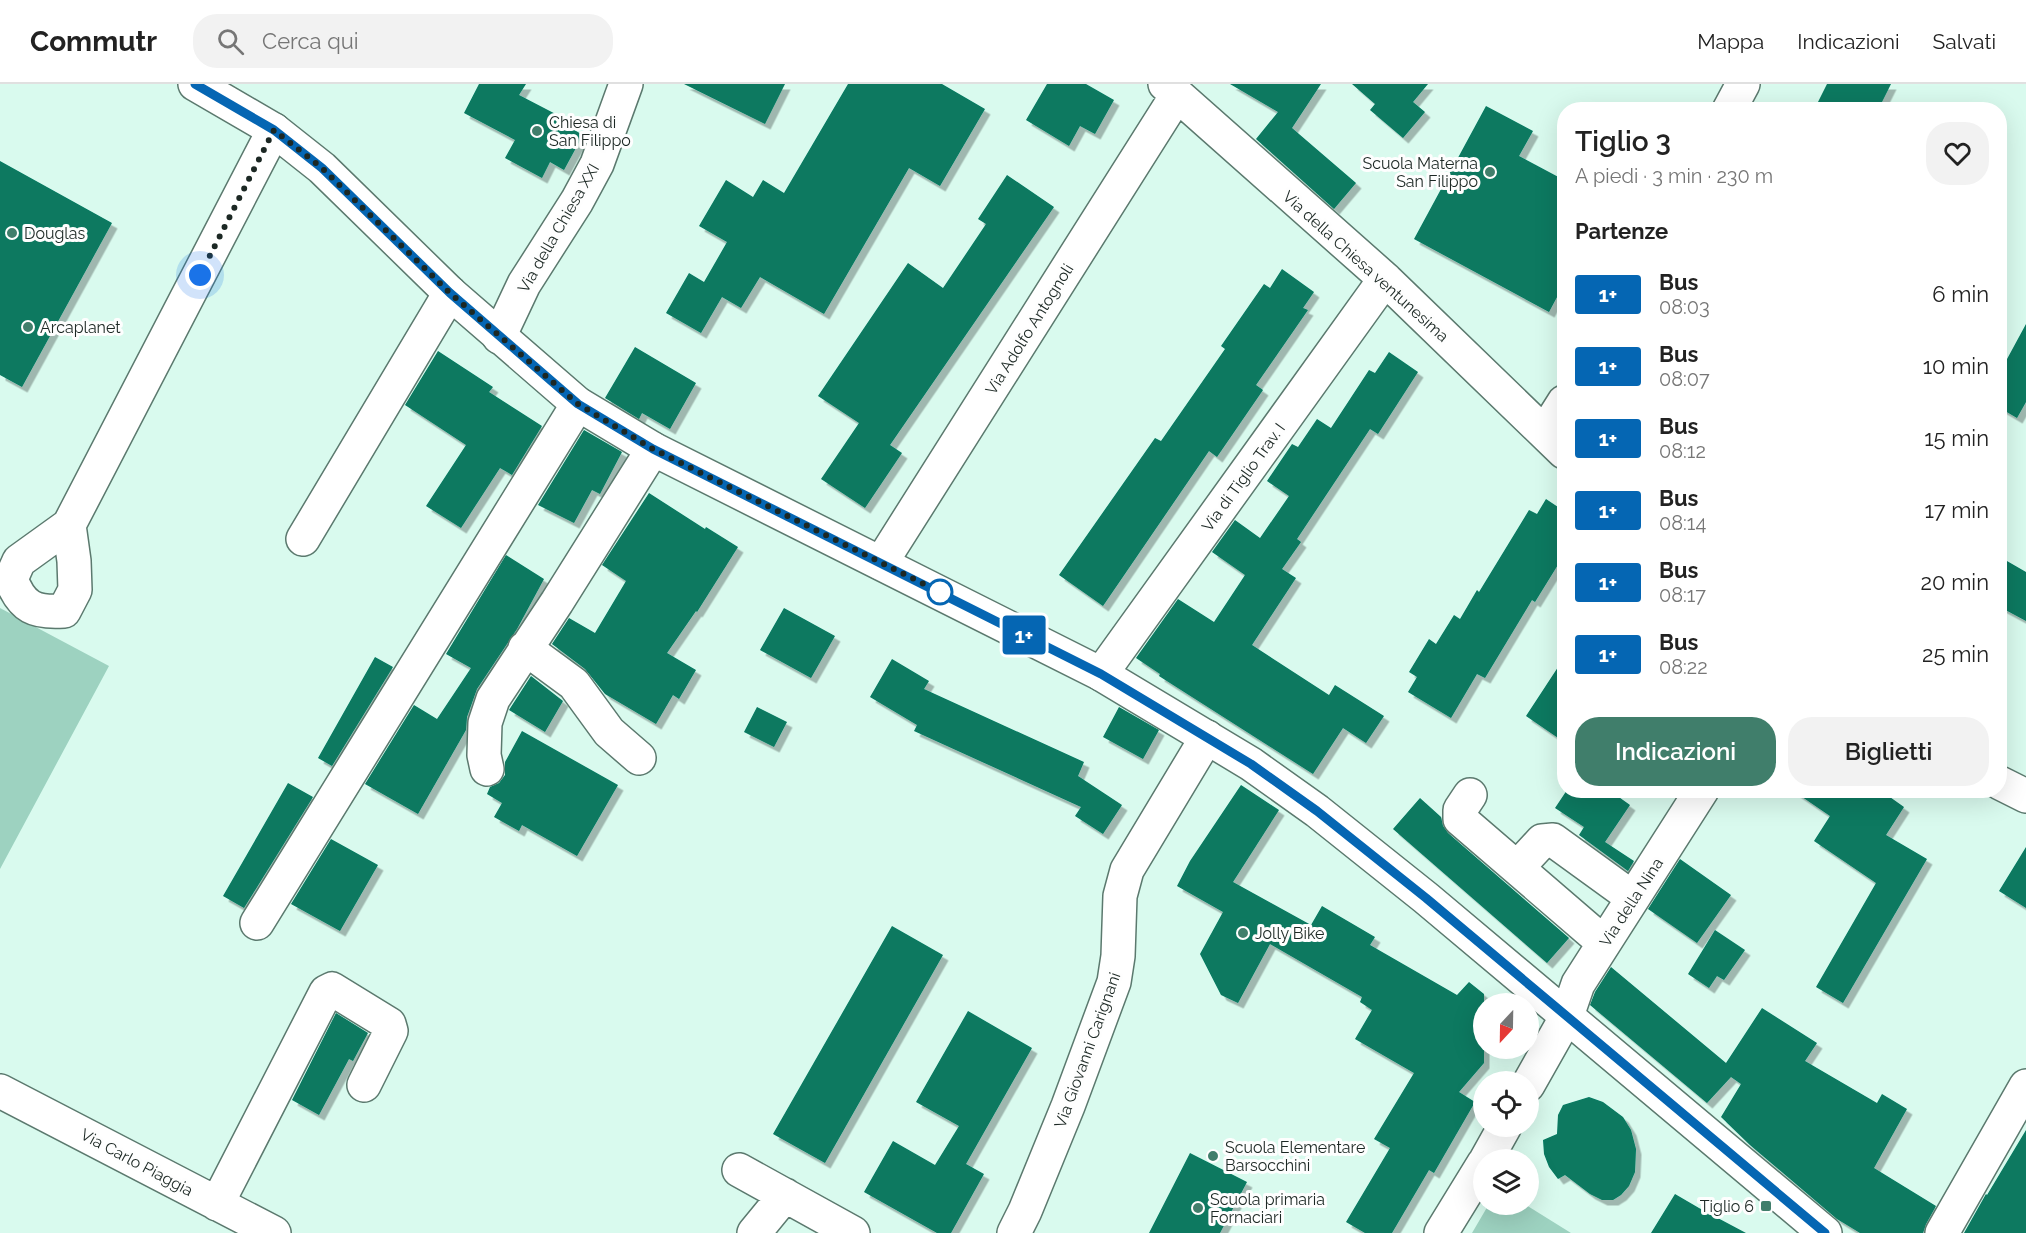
<!DOCTYPE html>
<html lang="it">
<head>
<meta charset="utf-8">
<style>
	body { margin:0; font-family:Raleway,sans-serif; background:#f2f2f2; color:#222; height:100vh; display:flex; flex-direction:column; font-size:22px; white-space:nowrap }
	* { box-sizing:border-box; margin:0 }
	p { font-size:20px; color:#767676 }
	.icon { flex:none; width:33px; height:33px; fill:none; stroke:currentColor; stroke-width:2; stroke-linecap:round; stroke-linejoin:round }
	.map { position:relative; flex:1; overflow:hidden }
	.sheet { position:absolute; left:1557px; top:18px; width:450px; height:696px; display:flex; flex-direction:column; background:#fff; border-radius:24px; box-shadow:0 6px 24px #0002 }
	.sheet>* { flex:none }
	.badge { padding:0 12px; border-radius:4px; font-size:21px; line-height:39px }
	.needle { width:39px; rotate:202deg }
	.controls { position:absolute; left:1473px; top:909px; display:grid; gap:12px }
	.controls a { display:grid; place-items:center; width:66px; height:66px; border-radius:50%; background:#fff; box-shadow:0 6px 24px #0002; font-size:30px }
	.you { position:absolute; width:30px; height:30px; margin:-15px; border:4px solid #fff; border-radius:50%; background:#1a73e8; box-shadow:0 0 0 9px #1a73e833 }
	.map>.badge { position:absolute; translate:-50% -50%; box-shadow:0 0 0 3px #fff }
	h2 { padding:0 18px; font-size:22px; line-height:54px }
	.round { display:grid; place-items:center; flex:none; width:63px; height:63px; border-radius:24px; background:#f2f2f2 }
	.headline { display:flex; align-items:center; justify-content:space-between; height:102px; padding:0 18px }
	h1 { font-size:28px; font-weight:600; line-height:45px }
	.button { display:flex; gap:12px; margin-top:auto; padding:12px 18px }
	.button a { flex:1; height:69px; border-radius:24px; background:#407e6b; color:#fff; font-size:24px; font-weight:600; line-height:69px; text-align:center }
	.button a+a { background:#f2f2f2; color:#222 }
	ul { padding:0; list-style:none }
	li { display:flex; align-items:center; gap:18px; height:72px; padding:0 18px }
	li div { flex:1 }
	li b { display:block; font-size:22px }
	li em { font-style:normal }
	li .badge { min-width:66px; font-weight:700; text-align:center }
	header { display:flex; align-items:center; gap:36px; box-sizing:border-box; height:84px; padding:0 30px; background:#fff; border-bottom:2px solid #e0e0e0 }
	header strong { font-size:28px }
	nav { display:flex; gap:33px; margin-inline-start:auto; font-size:21px }
	.search { width:420px; height:54px; background:#f2f2f2; display:flex; align-items:center; gap:15px; box-sizing:border-box; padding:0 21px; border-radius:24px; color:#767676; font-size:22px }
	.map>svg:first-child { display:block }
</style>
</head>
<body>
<header>
<strong>Commutr</strong>
<div class="search"><svg class="icon" aria-label="search" viewBox="0 0 24 24"><circle cx="10" cy="10" r="6"/><path d="M15 15l6 6"/></svg>Cerca qui</div>
<nav><a>Mappa</a><a>Indicazioni</a><a>Salvati</a></nav>
</header>
<div class="map">
<svg width="2026" height="1149" viewBox="0 0 2026 1149">
	<defs>
		<filter id="shadow"><feDropShadow dx="5.5" dy="5.5" stdDeviation="0" flood-color="#0004"/></filter>
	</defs>
	<rect width="100%" height="100%" fill="#d9faee"/>
	<path fill="#9dd2c0" d="M0,524L109,582L0,785Z
		M1489,1120L1526,1121L1571,1149H1472Z"/>
	<path fill="#077960" filter="url(#shadow)" d="M479,0H526L519,11L571,38L569,43L583,51L564,86L550,78L542,94L505,74L515,56L464,29Z
		M684,0H785L765,40Z
		M848,0H942L985,25L940,102L909,84L824,230L760,193L741,224L722,213L701,249L666,229L689,189L704,198L727,158L699,142L726,96L753,113L763,96L784,109Z
		M1047,0H1086L1114,16L1095,50L1080,42L1069,62L1026,36Z
		M1230,0H1321L1292,44L1356,99L1334,125L1256,55L1278,28Z
		M1352,0H1428L1413,18L1425,28L1403,54L1370,26L1375,20Z
		M1827,0H1891L1878,26H1814Z
		M1486,22L1533,47L1519,72L1564,96V200L1549,228L1414,155Z
		M0,77L112,139L22,303L0,291Z
		M1007,91L1054,123L890,361L902,369L865,424L821,395L859,339L818,312L908,179L943,204L986,140L978,135Z
		M1282,185L1314,208L1303,224L1308,226L1256,301L1263,306L1217,373L1209,367L1103,522L1059,491L1155,354L1161,357L1225,265L1221,262L1264,200L1270,204Z
		M2026,240V318L2017,334L2000,324V288Z
		M635,263L696,299L670,345L642,329L639,335L605,314Z
		M438,267L493,303L489,308L542,342L512,391L500,384L461,444L426,422L466,361L405,321Z
		M1389,268L1418,288L1378,350L1370,345L1297,455L1301,458L1282,485L1296,494L1252,561L1329,611L1335,601L1384,632L1366,659L1343,644L1313,690L1159,592L1160,590L1136,574L1178,515L1214,538L1245,491L1212,468L1235,436L1260,454L1289,412L1267,397L1292,360L1298,363L1317,335L1331,344L1369,286L1375,289Z
		M584,346L622,368L600,410L592,406L574,439L538,421Z
		M649,409L705,445L706,443L738,463L697,528L696,527L667,569L696,586L679,615L673,611L656,640L605,610L585,585L552,560L569,534L595,549L626,497L602,481Z
		M1546,415L1564,427V471L1535,518L1532,516L1485,594L1477,590L1451,634L1408,608L1417,593L1409,588L1429,555L1436,560L1454,531L1460,535L1477,506L1479,508L1529,426L1537,430Z
		M506,471L544,495L517,545L477,605L467,633L466,646L418,730L365,700L414,621L437,635L471,584L446,570Z
		M2000,473L2026,488V537L2000,523Z
		M784,524L835,552L811,594L760,566Z
		M375,573L393,583L332,682L318,674Z
		M1564,574V658L1526,632Z
		M892,575L929,597L924,605L1084,678L1078,692L1122,721L1103,750L1075,732L1081,723L914,647L917,641L870,613Z
		M531,592L563,617L545,648L509,626Z
		M757,623L787,638L774,663L744,648Z
		M1119,623L1159,646L1143,675L1103,653Z
		M522,647L618,701L577,772L522,741L519,747L494,733L502,719L487,710L490,703L499,699L505,691V678Z
		M288,699L313,713L244,824L223,812Z
		M1241,701L1279,726L1233,798L1311,841L1322,822L1375,853L1370,861L1457,911L1469,898L1484,910V979L1459,1008L1475,1018L1434,1089L1429,1086L1392,1149H1365L1346,1138L1390,1064L1374,1055L1414,989L1355,955L1372,926L1360,918L1362,913L1270,860L1238,919L1221,911L1200,870L1223,828L1177,802L1190,777Z
		M1567,706H1609L1630,721L1605,758L1634,777L1628,787L1579,751L1584,743L1555,724Z
		M1792,706H1880L1904,723L1886,751L1927,775L1843,919L1816,903L1876,799L1814,757L1830,732Z
		M1420,714L1441,733L1443,742L1448,749L1569,854L1547,879L1393,745Z
		M331,755L378,781L340,847L291,820Z
		M2026,763V824L1999,807Z
		M1680,775L1731,811L1697,859L1648,825Z
		M892,842L943,871L825,1079L773,1050Z
		M1715,846L1745,866L1724,896L1717,892L1709,904L1688,890Z
		M1611,883L1726,979L1762,924L1817,959L1805,977L1877,1019L1882,1010L1907,1025L1874,1084L1936,1122L1926,1140L1923,1149H1860L1837,1135L1750,1061L1721,1033L1741,1000L1731,993L1707,1019L1590,921L1595,908Z
		M968,927L1032,964L966,1080L984,1090L951,1149H937L864,1108L893,1057L935,1081L959,1042L916,1018Z
		M336,929L368,949L353,977L349,975L319,1031L292,1016Z
		M1589,1013L1603,1018L1623,1033L1631,1046L1636,1065L1635,1088L1629,1102L1621,1111L1613,1116H1602L1590,1110L1565,1091L1558,1095L1549,1083L1544,1070L1543,1056L1557,1050L1558,1031L1563,1021Z
		M2026,1046V1149H1964L1986,1110L1987,1111Z
		M1190,1069L1247,1098L1220,1149H1149Z
		M1675,1110L1699,1124L1746,1149H1651Z"/>
	<g fill="none" stroke-linecap="round" stroke-linejoin="round">
		<defs>
			<path id="minor" d="M1165,0L1385,195L1564,368
				M1729,26L1743,0
				M499,253L524,200L577,117L597,80L626,0
				M1545,348L1564,318
				M69,441L74,477L75,506L64,527C35,529 22,524 11,495L19,477L69,441L274,46
				M303,455L450,209
				M881,479L1177,11
				M525,564L574,600L609,648L639,674
				M1101,590L1385,195
				M487,685L484,671L485,639L493,615L557,518L653,365
				M2000,699L2026,712
				M1470,711L1460,726V735L1604,859
				M1517,784L1542,757L1553,756L1633,814
				M257,839L578,320
				M1528,1001L1567,932L1578,900L1702,706
				M0,1007L274,1149
				M1486,1076L1505,1042
				M739,1086L853,1149
				M217,1120L326,908L332,905L389,940L391,947L364,1001
				M754,1149L785,1111
				M1014,1149L1025,1127L1068,1022L1114,898L1118,872L1120,812L1127,786L1207,653
				M1441,1149L1484,1079
				M1942,1149L2026,1002"/>
			<path id="major" d="M195,0L274,46L322,84L450,209L578,320L653,365L1101,590L1251,680L1317,727L1426,814L1825,1149"/>
		</defs>
		<use href="#minor" stroke="#5b796e" stroke-width="36"/>
		<use href="#major" stroke="#5b796e" stroke-width="36"/>
		<use href="#minor" stroke="#fff" stroke-width="33"/>
		<use href="#major" stroke="#fff" stroke-width="33"/>
	</g>
	<g fill="none" stroke-linecap="round" stroke-linejoin="round">
		<defs>
			<path id="line" d="M195,0L274,46L322,84L450,209L578,320L653,365L1101,590L1251,680L1317,727L1426,814L1825,1149"/>
		</defs>
		<use href="#line" stroke="#fff" stroke-width="14"/>
		<use href="#line" stroke="#0566b3" stroke-width="9"/>
		<path stroke="#1c2824" stroke-width="6" stroke-dasharray="0 10.8" d="M200,191L274,46L322,84L450,209L578,320L653,365L940,508"/>
	</g>
	<g fill="#407e6b" stroke="#fefefe" stroke-width="2">
		<circle cx="537" cy="47" r="6"/>
		<circle cx="1490" cy="88" r="6"/>
		<circle cx="12" cy="149" r="6"/>
		<circle cx="28" cy="243" r="6"/>
		<circle cx="1243" cy="849" r="6"/>
		<circle cx="1213" cy="1072" r="6"/>
		<rect x="1760" y="1116" width="12" height="12" rx="3"/>
		<circle cx="1198" cy="1124" r="6"/>
	</g>
	<circle fill="#fff" stroke="#0566b3" stroke-width="3" cx="940" cy="508" r="12"/>
	<g text-anchor="middle" stroke-width="6" stroke-linejoin="round" paint-order="stroke">
		<g font-size="16" fill="#1c2824" stroke="#fefefe" text-anchor="start">
			<text x="549" y="44">Chiesa di<tspan x="549" dy="18">San Filippo</tspan></text>
			<text x="1478" y="85" text-anchor="end">Scuola Materna<tspan x="1478" dy="18">San Filippo</tspan></text>
			<text x="24" y="155">Douglas</text>
			<text x="40" y="249">Arcaplanet</text>
			<text x="1255" y="855">Jolly Bike</text>
			<text x="1225" y="1069">Scuola Elementare<tspan x="1225" dy="18">Barsocchini</tspan></text>
			<text x="1210" y="1121">Scuola primaria<tspan x="1210" dy="18">Fornaciari</tspan></text>
			<text x="1754" y="1128" text-anchor="end">Tiglio 6</text>
		</g>
		<g font-size="16" fill="#1c2824" stroke="#fefefe">
			<text transform="translate(558 144) rotate(-60)" y="6">Via della Chiesa XXI</text>
			<text transform="translate(1366 182) rotate(42)" y="6">Via della Chiesa ventunesima</text>
			<text transform="translate(1029 245) rotate(-58)" y="6">Via Adolfo Antognoli</text>
			<text transform="translate(1243 393) rotate(-54)" y="6">Via di Tiglio Trav. I</text>
			<text transform="translate(1631 818) rotate(-57)" y="6">Via della Nina</text>
			<text transform="translate(1087 966) rotate(-70)" y="6">Via Giovanni Carignani</text>
			<text transform="translate(137 1078) rotate(28)" y="6">Via Carlo Piaggia</text>
		</g>
	</g>
</svg>
<div class="controls">
<a><svg class="needle" viewBox="-14 -14 28 28"><path d="M0-13l5 13h-10z" fill="#e53935"/><path d="M0 13l5-13h-10z" fill="#767676"/></svg></a>
<a><svg class="icon" aria-label="locate" viewBox="0 0 24 24"><circle cx="12" cy="12" r="6"/><path d="M12 2v4M12 18v4M2 12h4M18 12h4"/></svg></a>
<a><svg class="icon" aria-label="layers" viewBox="0 0 24 24"><path d="M12 4l9 5-9 5-9-5zM3 14l9 5 9-5"/></svg></a>
</div>
<div class="you" style="left:200px;top:191px"></div>
<b class="badge" style="left:1024px;top:551px;background:#0566b3;color:#fff">1+</b>
<section class="sheet">
<div class="headline"><div><h1>Tiglio 3</h1><p>A piedi · 3 min · 230 m</p></div><a class="round"><svg class="icon" aria-label="heart" viewBox="0 0 24 24"><path d="M12 20l-8-8c-3-5 5-10 8-4 3-6 11-1 8 4z"/></svg></a></div>
<h2>Partenze</h2>
<ul>
<li><span class="badge" style="background:#0566b3;color:#fff">1+</span><div><b>Bus</b><p>08:03</p></div><em>6 min</em></li>
<li><span class="badge" style="background:#0566b3;color:#fff">1+</span><div><b>Bus</b><p>08:07</p></div><em>10 min</em></li>
<li><span class="badge" style="background:#0566b3;color:#fff">1+</span><div><b>Bus</b><p>08:12</p></div><em>15 min</em></li>
<li><span class="badge" style="background:#0566b3;color:#fff">1+</span><div><b>Bus</b><p>08:14</p></div><em>17 min</em></li>
<li><span class="badge" style="background:#0566b3;color:#fff">1+</span><div><b>Bus</b><p>08:17</p></div><em>20 min</em></li>
<li><span class="badge" style="background:#0566b3;color:#fff">1+</span><div><b>Bus</b><p>08:22</p></div><em>25 min</em></li>
</ul>
<div class="button"><a>Indicazioni</a><a>Biglietti</a></div>
</section>
</div>
</body>
</html>
